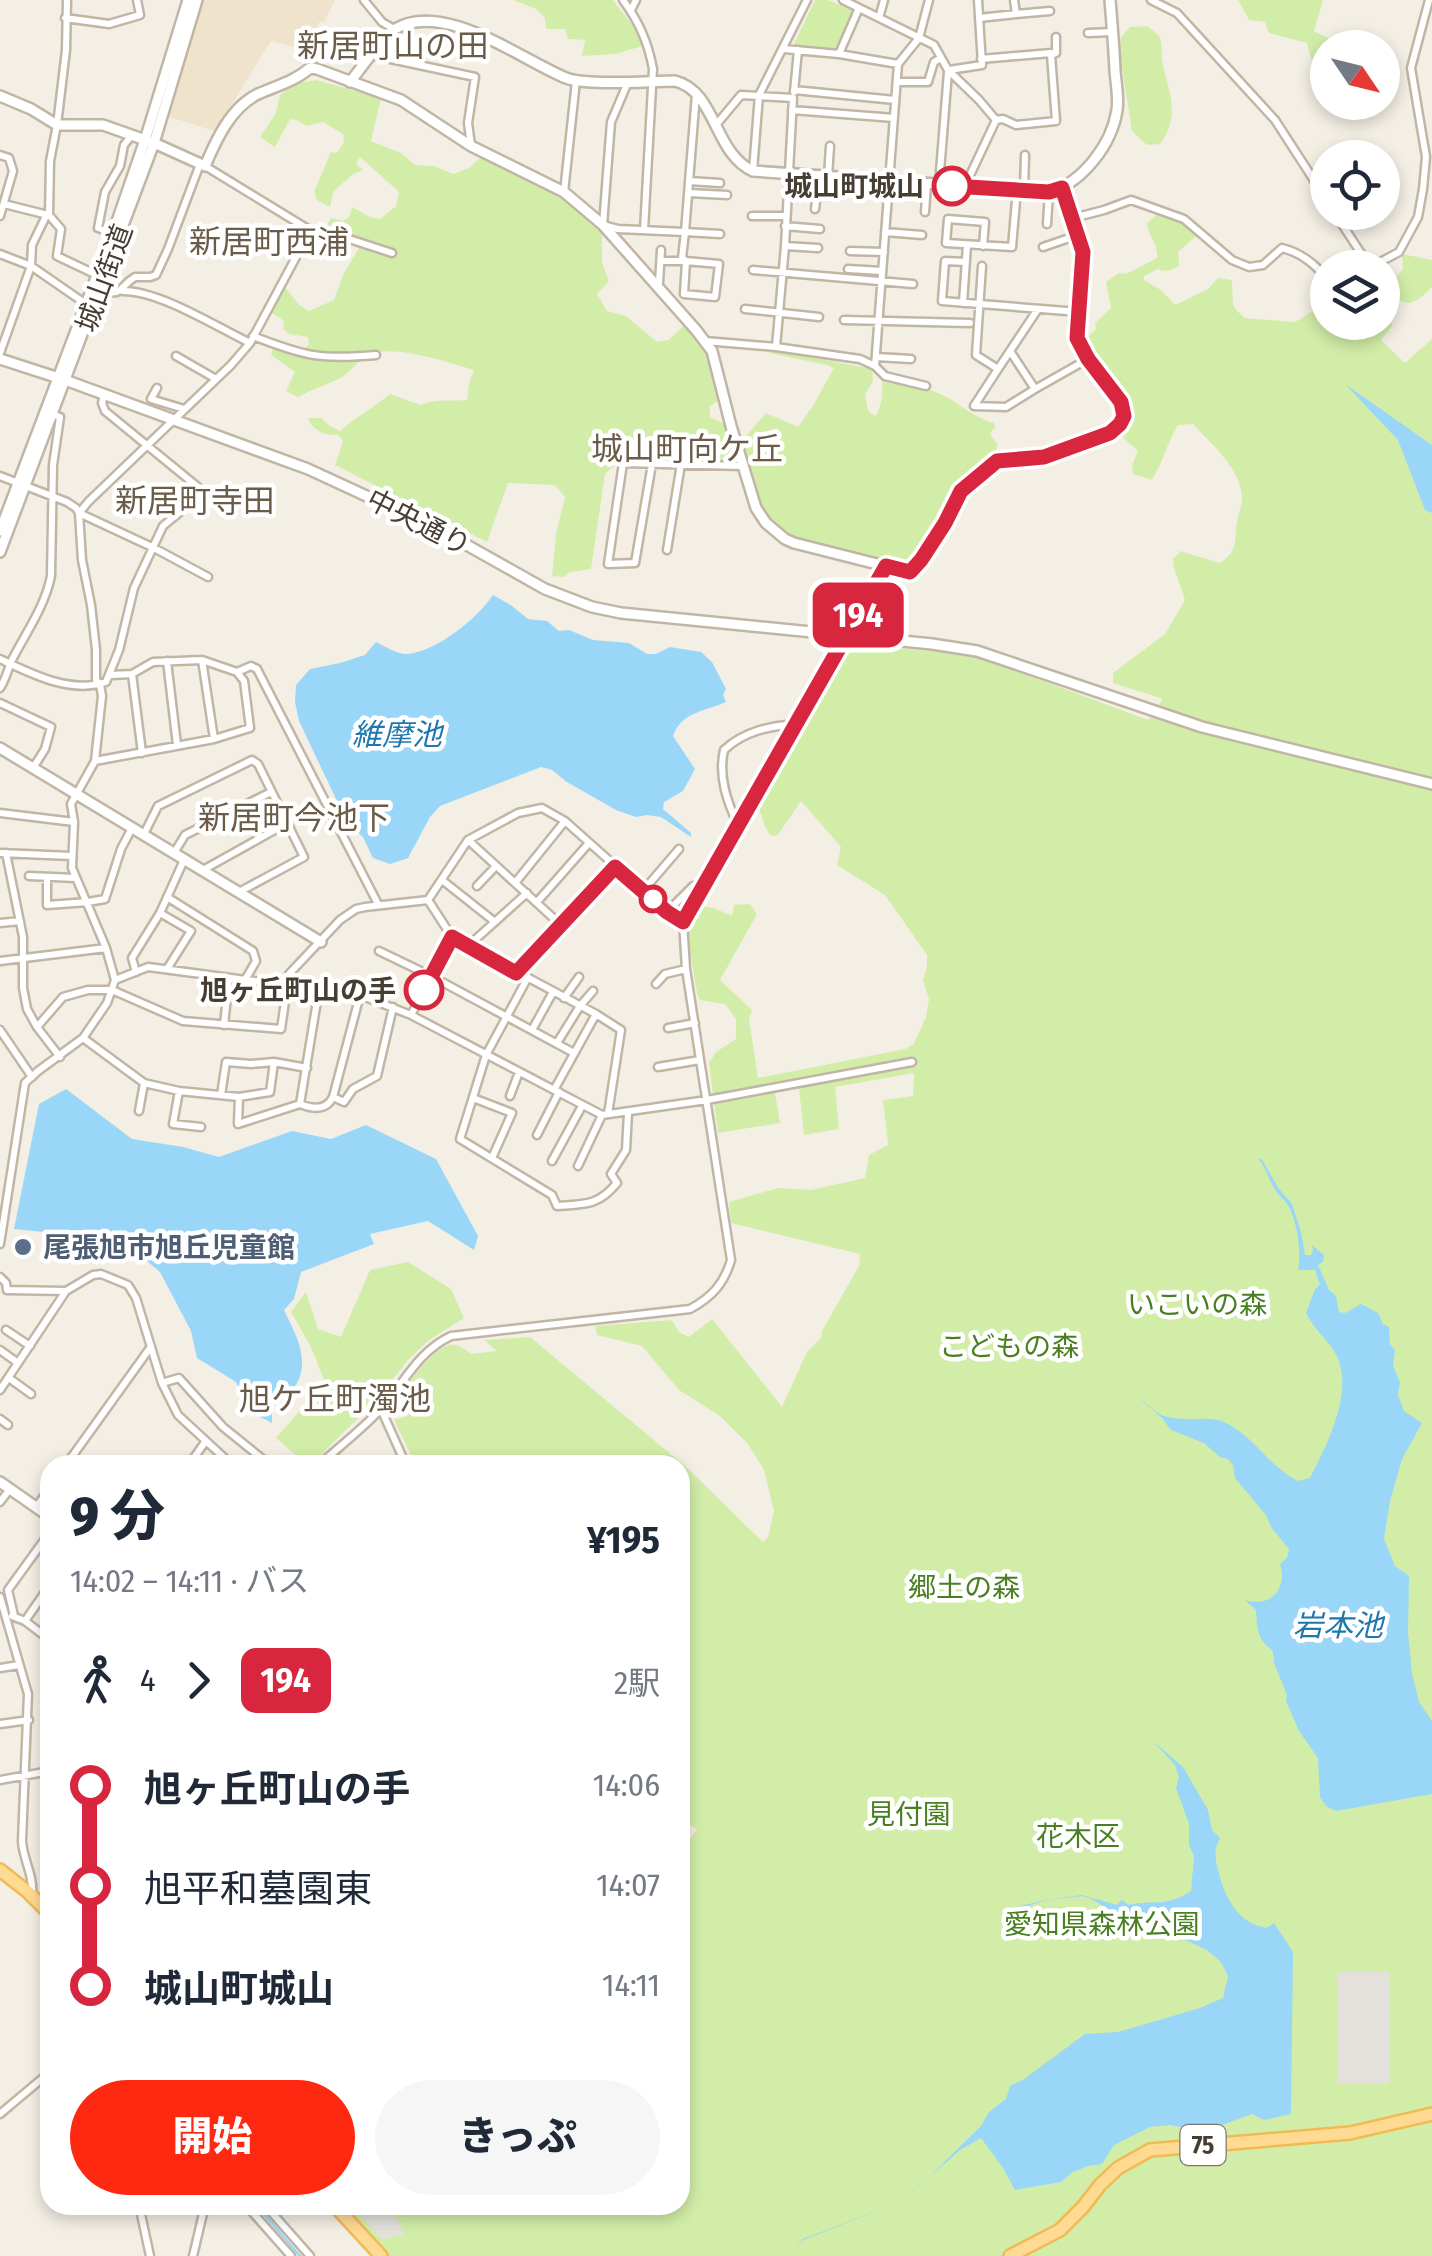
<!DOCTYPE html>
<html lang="ja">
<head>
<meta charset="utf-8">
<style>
	body { margin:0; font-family:"Fira Sans Condensed","Noto Sans JP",sans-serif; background:#f6f6f7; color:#1f2937; height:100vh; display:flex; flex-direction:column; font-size:38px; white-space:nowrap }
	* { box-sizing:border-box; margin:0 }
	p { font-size:32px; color:#747a83 }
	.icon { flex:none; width:55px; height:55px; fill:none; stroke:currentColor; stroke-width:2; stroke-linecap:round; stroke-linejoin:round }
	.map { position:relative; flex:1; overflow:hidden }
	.side { position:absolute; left:40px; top:1455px; width:650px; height:760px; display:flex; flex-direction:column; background:#fff; border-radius:30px; box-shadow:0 5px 15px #0003 }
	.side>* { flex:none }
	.badge { padding:0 20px; border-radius:15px; font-size:35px; line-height:65px }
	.needle { width:65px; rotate:125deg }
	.buttons { position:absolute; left:1310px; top:30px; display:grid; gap:20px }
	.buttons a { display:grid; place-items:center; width:90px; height:90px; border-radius:50%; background:#fff; box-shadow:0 5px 15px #0003; font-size:50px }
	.map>.badge { position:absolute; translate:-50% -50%; box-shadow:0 0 0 5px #fff }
	.legs { display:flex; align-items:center; gap:15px; height:110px; padding:0 30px; font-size:32px }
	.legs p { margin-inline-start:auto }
	.headline { display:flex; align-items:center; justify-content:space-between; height:170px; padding:0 30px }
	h1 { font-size:55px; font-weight:800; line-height:75px }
	.action { display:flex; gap:20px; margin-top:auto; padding:20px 30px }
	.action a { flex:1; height:115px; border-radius:60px; background:#ff2810; color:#fff; font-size:40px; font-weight:800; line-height:115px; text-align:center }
	.action a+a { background:#f6f6f7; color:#1f2937 }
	ul { padding:0 30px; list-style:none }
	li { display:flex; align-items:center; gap:35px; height:100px; font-size:38px }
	li i { display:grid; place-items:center; width:15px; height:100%; margin:0 12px; background:currentColor }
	li i::after { content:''; width:25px; height:25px; margin:-12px; border:8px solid; border-radius:50%; background:#fff }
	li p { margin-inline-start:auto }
	li:first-child i { background:linear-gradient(#0000 50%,currentColor 0) }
	li:last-child i { background:linear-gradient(currentColor 50%,#0000 0) }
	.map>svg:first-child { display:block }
</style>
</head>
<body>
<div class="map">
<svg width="1432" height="2256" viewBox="0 0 1432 2256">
	<rect width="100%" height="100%" fill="#f4efe4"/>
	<path fill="#efe3cc" d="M201,0H335L324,22L320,21L305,50L271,41L241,89L217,132L164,115Z"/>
	<path fill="#d2eda8" d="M513,0H613C626,19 634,22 642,46L616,54L582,56L585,40L568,39L565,29H546L545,18L536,9Z
		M815,0H828L854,11L834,50L793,46Z
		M1238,0H1323L1314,31L1336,42L1334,47L1328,48L1327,64L1312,63L1307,43L1269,33L1265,22L1249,20Z
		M1147,26C1149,28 1158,34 1159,36C1163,42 1161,53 1162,60C1168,92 1182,114 1160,144L1147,145L1132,131L1119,49L1121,37L1130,27Z
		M316,80L381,98L371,141L401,153L415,165L434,166L453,174L469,168L481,157L537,182L564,199L602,234V263L609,281L597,294L607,311L626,316L657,342L669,340L684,325C712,347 713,367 720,400L710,406V417L728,425L737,462L622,458L605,474L591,569L570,572L564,577L552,576L556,534L565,497L555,485L508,483L487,542L335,465L343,441L338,435C325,436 312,430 308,418H321L330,426L340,431C357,416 373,408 390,394L421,405C438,398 449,402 467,400L469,384L474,370C447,362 400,346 373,353C361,356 352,371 342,377C330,384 312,389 298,397L286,391L295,372L271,355L276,339L303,350L309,344L308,337L289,334L283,329L284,321L272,313L285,287L299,305L309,311L334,300L343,275L359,248L326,227L331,218L343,221L350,216L352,207L370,217L380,219L396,206L399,192L360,157L356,164L363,170L353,174L333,192L330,207L317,200L314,192L331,152L337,153L344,142L343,134L323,122L306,126L299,121L290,119L275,147L260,137L276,113L280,95L294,84Z
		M1159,213L1185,223L1196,236L1178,252L1179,265C1173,271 1165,272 1158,269L1144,276V280L1161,290L1175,305L1208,289L1218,278L1232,280L1233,304L1236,310L1245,318L1295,322L1321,306L1327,292L1328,322H1382L1383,317L1393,325L1381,340L1405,363L1432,339V2256H384L335,2205H680V1847L688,1841L697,1829L683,1822L680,1818V1465H416L394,1420L407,1416L410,1409L396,1401C407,1386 437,1339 457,1345C462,1347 467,1351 471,1354L497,1351L484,1340L530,1337L684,1465L763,1542L768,1537L774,1511L764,1470L747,1443L720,1416L679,1390L642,1346L597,1335L595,1326L672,1320L679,1332L689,1337L712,1319L782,1407L807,1352L822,1337V1331L859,1266L860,1254L731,1223L729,1202L778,1188L811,1190L865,1178L869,1155L888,1145L883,1100L913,1096L914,1073L835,1087L839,1129L804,1135L799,1088L775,1093L780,1123L718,1133L709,1063L716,1052L736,1039V1019L725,1004L700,1000L697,993L687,933L701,906L714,908L732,916L734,905L750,904L757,914L720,980L752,1010L749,1019L758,1078L905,1049L914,1044L926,1017L929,999L923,980L927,967V955L885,895L837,865L841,847L801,801L777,836L770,835C763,826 763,817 758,807L773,777L848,652L864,645L973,655L1148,720L1163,699L1113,683V673L1165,634L1185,600L1174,568L1173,559L1181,551L1219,563C1234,555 1235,546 1236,530C1236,519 1242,508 1242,498C1242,469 1210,443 1193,424L1178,425C1167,443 1163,462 1152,480L1133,474L1132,465L1138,451L1119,434L1125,426L1128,411C1120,398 1081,355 1086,341C1087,336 1093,333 1096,328L1095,323L1111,308L1106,282L1119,273L1126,274L1157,258C1159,244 1148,237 1147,223Z
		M1402,254L1432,260V287C1415,304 1405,312 1389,287L1403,269Z
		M775,350L872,369L873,381L865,394L868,411L875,416C882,407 883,392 882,380C900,383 921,386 938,393C958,401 973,418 994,423L995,427L990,434L998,445L990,465L960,491L920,560L910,570L794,542L768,522L760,507L740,443L766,413L798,427L814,404L834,368L827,365L769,353Z
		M408,1262L451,1289L464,1318L429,1340L408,1360L375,1402L310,1465H307L276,1438L325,1382L311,1347L291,1312L306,1292L318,1329L341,1337L370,1270Z"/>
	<path fill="#e4e1dd" d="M1337,1972H1390V2084H1337Z
		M350,2205H383L402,2224L400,2229L406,2234L403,2237L398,2235L383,2240Z"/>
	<path fill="#99d6f8" d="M1345,384L1432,445V513L1425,510L1398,440Z
		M493,595L512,606L528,619L547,621L559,631L569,630L593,640L629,643L647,654H656L670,647L701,652L712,662L726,689L723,695L726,702C706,711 681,712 673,736L695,769L683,791L664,802L663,809L691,833V837L661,817L647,815L636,817L616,810L567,782L552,770L541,767L440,806L430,817L408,858L390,864L373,858L363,837L347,822L299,721L295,702L296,685L310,669L340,663L365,655L376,642C384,646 397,654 406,654C435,653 478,618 493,595Z
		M66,1089L132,1139L183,1147L219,1157L292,1131L331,1139L366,1125L436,1159L478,1236L474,1250L428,1221L370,1234L374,1244L301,1272L294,1299L284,1310C295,1333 310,1358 297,1383C292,1392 280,1400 272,1407V1423L249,1411L236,1382L197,1358L191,1331L160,1272L122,1240L14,1229L39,1104Z
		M1261,1158L1279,1189L1292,1204L1301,1232L1305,1255H1311L1313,1250L1312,1245L1324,1255L1323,1262L1318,1265L1329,1290L1336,1296L1339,1312L1345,1313L1361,1304L1378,1313L1383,1324L1389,1327L1390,1344L1395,1350L1393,1366L1400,1382L1398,1395L1404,1411L1422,1423L1402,1459L1390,1501L1384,1539L1395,1566L1409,1576L1408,1632L1412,1674L1419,1702L1432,1721V1794L1336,1811L1326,1806L1320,1797L1318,1758L1299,1731L1286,1701L1287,1695L1274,1663L1273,1651C1257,1639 1257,1629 1256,1610L1245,1600C1270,1608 1288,1589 1280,1564L1287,1558L1289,1549L1271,1527L1266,1515L1235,1478L1233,1465L1228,1459L1220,1457L1204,1443L1171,1430L1162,1418L1139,1398C1147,1403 1155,1413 1164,1416C1184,1423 1208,1414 1226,1423C1255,1437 1269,1467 1298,1481L1310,1478C1327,1445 1357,1387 1334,1351C1325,1337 1313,1328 1306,1313L1315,1289L1320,1285L1315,1270H1298C1301,1251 1298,1225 1289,1207C1285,1199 1278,1196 1274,1188C1268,1178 1266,1168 1259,1160Z
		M1153,1741L1183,1767L1208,1810L1212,1830L1220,1838C1212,1852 1216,1862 1220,1877C1227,1901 1239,1923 1266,1928L1274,1923L1293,1952L1291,2114L1264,2120L1252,2114L1203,2132L1170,2125L1150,2127L1114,2145L1102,2164L1088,2166L1073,2172L1061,2182L1015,2190L1003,2168L981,2138L960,2150L902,2201L803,2240L791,2256L803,2239L902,2201L923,2183L981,2126L989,2112L1006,2099L1010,2086L1024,2079L1085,2034L1118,2032L1200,2008L1223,1998L1228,1976L1221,1962L1207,1950L1179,1937L1150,1920L1123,1918L1090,1898L1082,1896L1047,1900L1028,1906L1030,1912L1021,1915H1013L1012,1908L1046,1900L1082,1895L1117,1905L1122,1900L1128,1905C1155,1899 1166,1908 1191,1891L1194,1856L1189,1845V1824L1176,1788L1179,1777L1175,1765Z"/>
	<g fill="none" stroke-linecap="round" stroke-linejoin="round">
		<path stroke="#99d6f8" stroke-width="2.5" d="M256,2205L300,2256"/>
		<defs>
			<path id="minor" d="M67,0L66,50L57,125L50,161L49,215L61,229L57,256L97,275
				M364,0L382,22L394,29
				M623,0C639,22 648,42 653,69L644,230
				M843,0L934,45L948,70L979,100L996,120L1003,119L1016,125L1056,121L1051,55L1056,53V37
				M1151,0L1177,13L1275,120L1328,202
				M631,10L636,0
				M1016,14L1050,11
				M65,18L109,24L140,15L137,0
				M879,18L884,0
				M979,18L1016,14L1014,0
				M1088,33L1113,32
				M784,49L839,54L898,64
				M839,54L859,8
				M372,55L475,77L468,123L471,145
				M981,59L1051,53
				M949,70L982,65L978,0
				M628,82L611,122L603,225L618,229L685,232L696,94
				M897,82H928L934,62L941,58
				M794,90L895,100
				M794,92L798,50
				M792,110L894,118
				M0,155L9,158L13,171L0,216
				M205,166L313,232L343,237L392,253
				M753,171L759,95L807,0
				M828,176L830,146
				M689,181L720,183
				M939,184L948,72
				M965,186L996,120
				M1024,190L1025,155
				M564,192L576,81
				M689,193L727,195
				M4,204L48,215
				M815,209L819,176
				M925,212L927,184
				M1334,212L1370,267
				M752,216H786
				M1073,218L1104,210L1131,200L1184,219L1232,260L1249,267L1263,265L1282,248C1302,253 1314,264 1328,279
				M1047,224L1049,192
				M785,226L820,229
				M885,232L922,235
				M113,233L98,228L105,192L120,166L124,145L132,135
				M785,246L818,248
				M983,246L985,222L948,219L946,243L1012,247L1017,189
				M1043,247L1078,235
				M850,251L884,252
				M0,254L31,266L86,304
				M661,261H686L719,264L715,297L684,294L686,261L682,258L685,232L720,234
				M966,262L945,261L942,301L1079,312
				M982,266L976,355L998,369L1038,309
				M1369,268L1399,252L1418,217L1423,189L1426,157L1411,68L1429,0
				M848,269L882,271
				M753,270L913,284
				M656,285L659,283L661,250
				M100,289C124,298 118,287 135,277H150L156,275L168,249L200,164
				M123,291C160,291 215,326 250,343
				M963,303L967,245
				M745,309L819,317
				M844,320L970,323
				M253,336C304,356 320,360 376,355
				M705,341L776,347L785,246L793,98L741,95L716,125
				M776,347L860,359L875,366L885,376L926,386
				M0,353L31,266L32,245L46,216
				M176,356L216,379
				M876,357L911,359
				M875,366L898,64L919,38L929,0
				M998,369L974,406L1006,407L1035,389L1010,351
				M157,388L151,399L184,409
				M1035,389L1088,359
				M652,464L635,563L608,564L623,463C663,464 703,465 743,466
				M0,476L67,502L76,508L79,513L154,548L208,577
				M667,550L681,464
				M885,566L910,572L921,561L945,523L961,491L997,461L1045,457L1110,433L1120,424L1123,416L1121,402L1088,359L1077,338L1083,252L1062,188
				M0,659C32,674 70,694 106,682L119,650L134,588L163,526L204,492L105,411L102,403L104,395
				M202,660L214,739
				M167,661L177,745
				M132,674L142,753
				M111,675L132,674L153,662L202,660L237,672L251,666L257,669L378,904
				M0,688C6,679 8,668 13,658C27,631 45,606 51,576L53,465L60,417L52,414
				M0,703L51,727L45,749L33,768
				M95,761L214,739L250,728L244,681L237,672
				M0,813L74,822
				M738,825C727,802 718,776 724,750C744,731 770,726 796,724
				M144,834L158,806L252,760L258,764L304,857L239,892
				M468,840L562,926
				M0,853L72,856
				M6,853L23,937V988L27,1009L37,1027L60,1057
				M174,853L185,835L271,792
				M203,870L287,823
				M29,876L76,878
				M47,879V905L88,902L105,899L121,849L132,828
				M442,880L495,922
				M515,883L565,821
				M477,886L496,866
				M643,891L679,849
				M167,897L253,951L256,961L245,980
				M428,900L452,937L596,1014L554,1090
				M537,902L589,843
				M667,912L693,886
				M160,913L191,931L167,969
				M0,923L20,921
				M468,946L527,893
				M379,951L431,976L574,1053
				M0,961L106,948
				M136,972L132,958L160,913L184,860
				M517,973L615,867
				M527,979L486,1055L460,1139L552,1195L557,1206C585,1204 598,1206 617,1183L611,1174L626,1150L628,1113
				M115,980L148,967L360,995L411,1015L602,1115L707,1100L912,1062
				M656,984L665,974L686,969
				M360,995L333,1097L344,1102L353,1089L377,1076L393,1007
				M564,998L579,977
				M596,1014L621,1030L608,1114
				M411,1015L452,937
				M224,1025L229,978
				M37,1027L63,997L88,990H112L183,1021L281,1029L289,974L340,920L356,909L365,907L428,900
				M668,1028L695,1023
				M0,1030L32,1077
				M532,1030L553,992
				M83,1038L144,1083L179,1091L239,1097L270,1092L274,1062
				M557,1043L580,1006L593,991
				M658,1067L700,1060
				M179,1091L173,1124L201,1127
				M221,1095L226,1062L251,1064L274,1062L307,1068
				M510,1096L519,1072
				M239,1097L238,1124L300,1104C312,1109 326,1111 333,1097
				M473,1098L512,1113L492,1158
				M300,1104L319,989
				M139,1111L144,1083
				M537,1135L559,1092
				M552,1161L582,1106
				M578,1166L602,1115
				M0,1244L25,1083L38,1071L83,1038L107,1003L115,980L106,948L72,868L74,822L71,804L95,761L102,696L100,684L96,680V650L91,605L82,560L79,513L89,501L231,365L250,343L310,231
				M0,1277L6,1283L7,1290L65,1291
				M6,1330L30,1346
				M0,1350L18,1363
				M9,1378L31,1394
				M162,1383L179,1378L223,1427L270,1465
				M0,1390L66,1291L93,1275L101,1274L128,1285L136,1298L162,1383L178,1415L232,1465
				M381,1409L406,1465
				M0,1419L8,1425
				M66,1465L150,1348
				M189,1465L205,1442
				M319,1465C339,1447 361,1430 379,1411C404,1384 417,1352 451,1336L690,1309C712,1297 724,1284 731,1260L686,969L683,922L667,912L565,821L542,808L518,813L468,840L428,900
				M0,1502L10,1489
				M36,1507L50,1488
				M0,1597L28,1694L22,1841C23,1860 34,1875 32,1894
				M12,1616L25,1621L50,1640
				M14,1616L8,1590L50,1532
				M25,1621L50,1585
				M0,1668L19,1665
				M0,1724L29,1720
				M0,1780L50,1771
				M0,2114L50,2072
				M139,2205L150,2256
				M246,2205L291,2256
				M265,2205L310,2256
				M193,2256L205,2205"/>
			<path id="tertiary" d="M350,82C363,66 379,41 395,29C444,0 520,59 566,78C587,86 649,81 675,81C716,91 714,154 753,171L1050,192C1083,182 1112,144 1117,110C1119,98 1116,83 1115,71C1114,47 1112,24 1110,0
				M0,96L31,109L57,125H103L154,143L205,166C216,140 231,107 258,94C276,86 295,81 310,68L317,69L401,100L471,146L564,192L603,225L696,330L712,351L731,426L756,508L766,523L785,539L794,543L885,566L683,922
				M0,359L65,380L308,469L440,530L545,589L592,607L621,613L932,644L977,651L1202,727L1432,784
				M0,531L113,233L145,140L188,0
				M0,552L154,143L197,0
				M0,748L321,942
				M0,1482L50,1517"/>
			<path id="primary" d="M0,1870L28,1892L50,1914
				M334,2205L381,2256
				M1010,2256L1060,2230L1083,2207L1100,2185L1118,2168L1150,2150L1350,2133L1432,2114"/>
		</defs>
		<use href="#minor" stroke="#c1b6a6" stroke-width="11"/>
		<use href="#tertiary" stroke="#c1b6a6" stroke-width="14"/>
		<use href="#primary" stroke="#f1ba55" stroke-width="16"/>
		<use href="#minor" stroke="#fff" stroke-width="6"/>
		<use href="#tertiary" stroke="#fff" stroke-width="9"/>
		<use href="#primary" stroke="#ffda92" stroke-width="11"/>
	</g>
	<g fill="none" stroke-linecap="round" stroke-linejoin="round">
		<defs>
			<path id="line-1" d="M424,990L452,937L516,973L615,867L667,912L683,922L886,566L910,572L921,560L945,523L961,491L997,461L1044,457L1110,433L1120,424L1124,416L1121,402L1088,359L1077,338L1083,252L1062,188L1049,192L952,186"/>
		</defs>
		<use href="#line-1" stroke="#fff" stroke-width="22"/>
		<use href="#line-1" stroke="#d7263d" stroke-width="15"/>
	</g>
	<g fill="#fff" stroke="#d7263d" stroke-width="5">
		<circle cx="952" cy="186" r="18"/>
		<circle cx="653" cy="899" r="12"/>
		<circle cx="424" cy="990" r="18"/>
	</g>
	<circle fill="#5c6f8a" stroke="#fff" stroke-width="4" cx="23" cy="1247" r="10"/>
	<g text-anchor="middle" stroke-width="9" stroke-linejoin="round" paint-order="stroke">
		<rect fill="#fff" stroke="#7e7870" stroke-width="2.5" x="1180.5" y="2125" width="45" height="40" rx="8"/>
		<g font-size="25" font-weight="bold" fill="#473e33">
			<text x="1203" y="2154">75</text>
		</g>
		<g font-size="28" font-weight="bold" fill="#473e33" stroke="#fff" text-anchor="end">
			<text x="924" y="196">城山町城山</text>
			<text x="396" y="1000">旭ヶ丘町山の手</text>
		</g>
		<g font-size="28" fill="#473e33" stroke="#fff">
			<text transform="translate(104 278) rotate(-70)" y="10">城山街道</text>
			<text transform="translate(419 522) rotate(27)" y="10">中央通り</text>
		</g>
		<g font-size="28" font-weight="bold" fill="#4e5e75" stroke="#fff" text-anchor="start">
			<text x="43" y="1257">尾張旭市旭丘児童館</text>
		</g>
		<g font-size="28" fill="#497f20" stroke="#fff">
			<text x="1197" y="1314">いこいの森</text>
			<text x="1009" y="1356">こどもの森</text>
			<text x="964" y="1597">郷土の森</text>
			<text x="909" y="1824">見付園</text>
			<text x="1078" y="1846">花木区</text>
			<text x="1102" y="1934">愛知県森林公園</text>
		</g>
		<g font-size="30" font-style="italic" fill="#1e78ae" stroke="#fff">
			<text x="397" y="745">維摩池</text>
			<text x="1338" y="1636">岩本池</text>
		</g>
		<g font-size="32" fill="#6b5c49" stroke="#fff">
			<text x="393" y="57">新居町山の田</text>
			<text x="269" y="253">新居町西浦</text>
			<text x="687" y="460">城山町向ケ丘</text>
			<text x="195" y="512">新居町寺田</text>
			<text x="294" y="829">新居町今池下</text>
			<text x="335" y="1410">旭ケ丘町濁池</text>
		</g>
	</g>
</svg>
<div class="buttons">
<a><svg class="needle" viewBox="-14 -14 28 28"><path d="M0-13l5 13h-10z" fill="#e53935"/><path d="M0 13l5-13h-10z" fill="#747a83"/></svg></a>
<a><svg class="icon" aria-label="locate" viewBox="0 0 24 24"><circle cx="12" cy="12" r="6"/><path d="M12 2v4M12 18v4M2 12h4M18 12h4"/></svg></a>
<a><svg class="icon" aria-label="layers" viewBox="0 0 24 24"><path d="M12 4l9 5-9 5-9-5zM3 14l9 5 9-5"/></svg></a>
</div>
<b class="badge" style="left:858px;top:615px;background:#d7263d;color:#fff">194</b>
<section class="side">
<div class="headline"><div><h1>9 分</h1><p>14:02 – 14:11 · バス</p></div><b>¥195</b></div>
<div class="legs"><svg class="icon" aria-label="walk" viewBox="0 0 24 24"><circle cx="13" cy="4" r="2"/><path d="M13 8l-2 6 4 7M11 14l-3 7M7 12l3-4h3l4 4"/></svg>4<svg class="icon" aria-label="forward" viewBox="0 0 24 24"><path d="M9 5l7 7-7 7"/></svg><b class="badge" style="background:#d7263d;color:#fff">194</b><p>2駅</p></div>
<ul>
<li><i style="color:#d7263d"></i><b>旭ヶ丘町山の手</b><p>14:06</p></li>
<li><i style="color:#d7263d"></i><span>旭平和墓園東</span><p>14:07</p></li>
<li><i style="color:#d7263d"></i><b>城山町城山</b><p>14:11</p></li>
</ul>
<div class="action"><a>開始</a><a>きっぷ</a></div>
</section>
</div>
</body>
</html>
